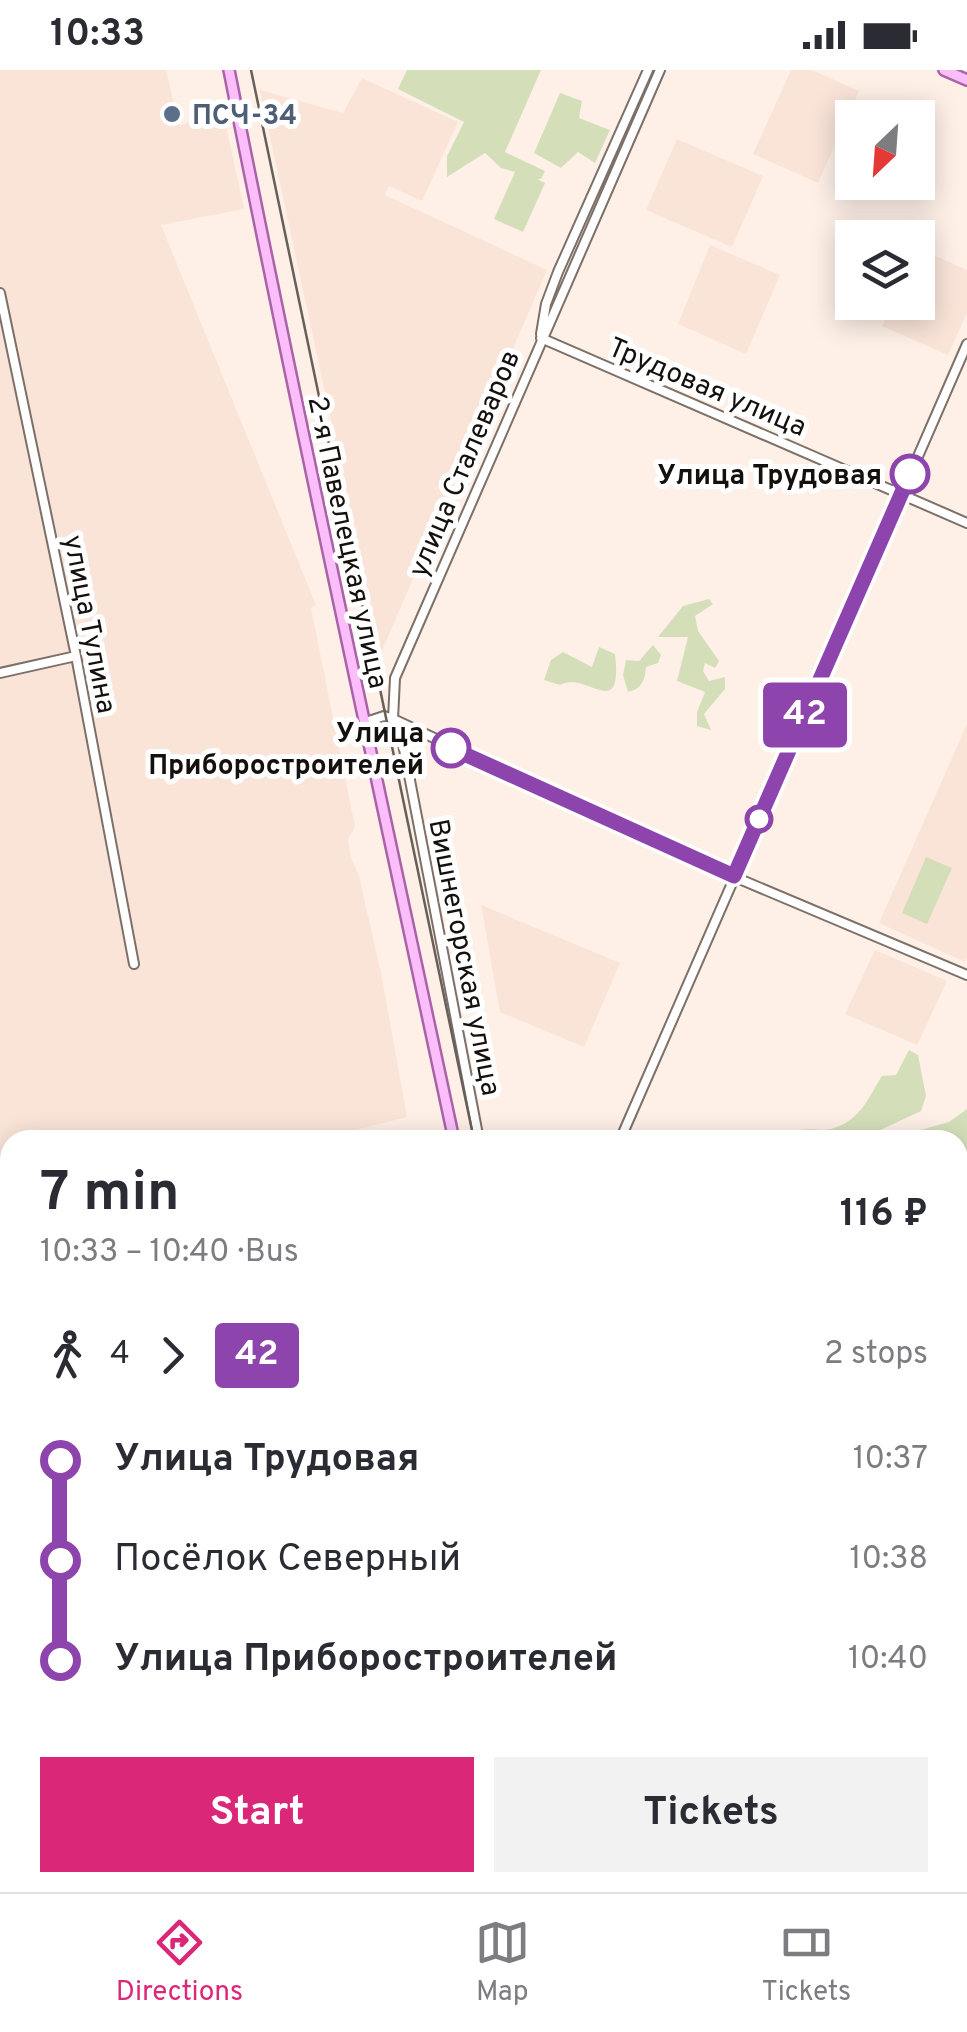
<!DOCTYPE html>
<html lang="en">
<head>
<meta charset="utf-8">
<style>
	body { margin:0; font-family:Overpass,sans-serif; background:#f2f2f3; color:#2b2b33; height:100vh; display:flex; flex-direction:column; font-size:38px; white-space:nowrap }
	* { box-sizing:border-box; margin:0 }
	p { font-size:32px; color:#7c7c81 }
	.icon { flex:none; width:55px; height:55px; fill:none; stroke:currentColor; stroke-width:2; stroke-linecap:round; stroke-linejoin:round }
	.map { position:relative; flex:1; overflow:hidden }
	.sheet { position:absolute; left:0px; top:1060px; width:968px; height:762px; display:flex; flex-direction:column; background:#fff; border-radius:30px 30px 0 0; box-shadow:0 5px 25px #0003 }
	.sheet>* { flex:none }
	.badge { padding:0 20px; border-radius:8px; font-size:35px; line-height:65px }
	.needle { width:65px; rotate:205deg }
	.fabs { position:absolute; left:835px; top:30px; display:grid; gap:20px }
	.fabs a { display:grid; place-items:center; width:100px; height:100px; border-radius:0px; background:#fff; box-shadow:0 5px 25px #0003; font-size:50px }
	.map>.badge { position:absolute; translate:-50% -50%; box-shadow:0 0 0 5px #fff }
	.legs { display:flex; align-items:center; gap:15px; height:110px; padding:0 40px; font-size:32px }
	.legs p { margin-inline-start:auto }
	.summary { display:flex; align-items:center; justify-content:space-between; height:170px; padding:0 40px }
	h1 { font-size:55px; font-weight:700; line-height:75px }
	.cta { display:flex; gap:20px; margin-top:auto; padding:20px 40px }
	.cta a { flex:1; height:115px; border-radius:0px; background:#db2777; color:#fff; font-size:40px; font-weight:700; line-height:115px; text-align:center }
	.cta a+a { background:#f2f2f3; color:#2b2b33 }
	ul { padding:0 40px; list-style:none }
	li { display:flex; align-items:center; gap:35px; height:100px; font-size:38px }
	li i { display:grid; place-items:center; width:15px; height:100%; margin:0 12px; background:currentColor }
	li i::after { content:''; width:25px; height:25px; margin:-12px; border:8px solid; border-radius:50%; background:#fff }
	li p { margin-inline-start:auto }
	li:first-child i { background:linear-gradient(#0000 50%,currentColor 0) }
	li:last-child i { background:linear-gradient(currentColor 50%,#0000 0) }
	.status { display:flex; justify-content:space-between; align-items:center; height:70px; padding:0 50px; background:#fff; direction:ltr }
	.status svg { height:28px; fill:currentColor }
	.dock { display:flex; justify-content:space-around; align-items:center; height:140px; border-top:2px solid #e1e1e2; background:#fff; font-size:28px; color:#7c7c81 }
	.dock a { display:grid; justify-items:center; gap:5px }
	.dock .on { color:#db2777 }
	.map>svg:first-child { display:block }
</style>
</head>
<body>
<div class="status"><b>10:33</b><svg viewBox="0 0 49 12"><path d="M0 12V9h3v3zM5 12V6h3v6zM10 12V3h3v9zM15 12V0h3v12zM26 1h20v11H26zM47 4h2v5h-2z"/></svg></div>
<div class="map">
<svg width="967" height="1822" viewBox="0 0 967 1822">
	<rect width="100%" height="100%" fill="#fef0e7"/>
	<path fill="#fae4d8" d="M0,0H166L179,55L224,46L244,139L161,155L316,535L311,538L355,757L348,769L351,788L359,806L382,908L407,1047L355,1060L356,1070H10V1548L0,1550Z
		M791,0H812L859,21L818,113L753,84Z
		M362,8L458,52L422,131L389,116L385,125L547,200L381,583L260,20L343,43Z
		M677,69L763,106L732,177L646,140Z
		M710,175L780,205L746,284L678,254Z
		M918,178L967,200V243L948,285L882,256L893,233L918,232Z
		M967,654V887L965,892L879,853Z
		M481,835L620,893L584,977L500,942Z
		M875,880L947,911L917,975L845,944Z"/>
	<path fill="#d4dfba" d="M407,0H541L505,82L545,101L541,109H537L545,113L523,162L494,149L515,102L501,98L485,83L447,107V86L464,52L398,19Z
		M560,23L582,31L579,48L610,60L595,93L578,82L561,98L534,83Z
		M709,529L713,534L695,546L698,561L719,591L715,598L705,593L703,601L709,611L725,607V619L704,644L711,660L697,656V642L705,622L677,611L688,567H658L683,536Z
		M653,575L661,585L658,593L646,597C645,610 642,619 628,622L623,605L626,590L639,591Z
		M599,577L615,584C623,654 586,600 560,615L544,610L551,590L563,582L592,597Z
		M926,787L952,798L927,854L902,843Z
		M909,980L918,985L926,1026L921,1041L859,1070H796L798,1061C810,1057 820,1062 831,1059C860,1051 867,1030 882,1006L896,1005Z
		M967,1039V1822H750L749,1812H958V1070H885L949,1052Z
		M10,1652V1812H746V1822H0V1653Z"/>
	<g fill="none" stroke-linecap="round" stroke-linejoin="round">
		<defs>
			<path id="minor" d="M0,223L76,586L134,894
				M541,264L546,234L558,202L648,0
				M541,268L967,453
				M0,603L76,586
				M393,649L395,608L660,0
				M366,652L384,646L393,649L737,808L967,905
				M399,653L479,1070
				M620,1070L967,274"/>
			<path id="major" d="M229,0C300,358 378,714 454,1070
				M944,0L967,10
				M0,1568L10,1566"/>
		</defs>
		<use href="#minor" stroke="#7c7069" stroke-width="12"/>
		<use href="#major" stroke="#a864a6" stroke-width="14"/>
		<use href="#minor" stroke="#fff" stroke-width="8"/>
		<use href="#major" stroke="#fbbefb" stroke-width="9"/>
		<path stroke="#665f5a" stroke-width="2.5" d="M251,0L474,1070
			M0,1575L10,1573"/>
	</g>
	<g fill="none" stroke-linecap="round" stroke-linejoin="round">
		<defs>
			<path id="line-1" d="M451,678L734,806L910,404"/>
		</defs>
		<use href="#line-1" stroke="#fff" stroke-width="22"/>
		<use href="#line-1" stroke="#8e44ad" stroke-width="15"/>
	</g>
	<circle fill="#5c6f8a" stroke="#fff" stroke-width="4" cx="172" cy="44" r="10"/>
	<g fill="#fff" stroke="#8e44ad" stroke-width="5">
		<circle cx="910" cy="404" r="18"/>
		<circle cx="451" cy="678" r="18"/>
		<circle cx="759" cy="749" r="12"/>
	</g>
	<g text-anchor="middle" stroke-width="10" stroke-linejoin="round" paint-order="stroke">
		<g font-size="28" font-weight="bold" fill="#4e5e75" stroke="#fff" text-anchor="start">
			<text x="192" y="54">ПСЧ-34</text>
		</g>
		<g font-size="28" fill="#14100d" stroke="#fff">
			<text transform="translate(708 316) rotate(23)" y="10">Трудовая улица</text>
			<text transform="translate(463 393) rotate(-67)" y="10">улица Сталеваров</text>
			<text transform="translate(349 472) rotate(78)" y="10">2-я Павелецкая улица</text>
			<text transform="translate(91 554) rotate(79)" y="10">улица Тулина</text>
			<text transform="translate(466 887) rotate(79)" y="10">Вишнегорская улица</text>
		</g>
		<g font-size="28" font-weight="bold" fill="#14100d" stroke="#fff" text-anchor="end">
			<text x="882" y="414">Улица Трудовая</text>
			<text x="424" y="672">Улица<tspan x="424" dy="32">Приборостроителей</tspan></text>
		</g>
	</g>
</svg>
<div class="fabs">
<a><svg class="needle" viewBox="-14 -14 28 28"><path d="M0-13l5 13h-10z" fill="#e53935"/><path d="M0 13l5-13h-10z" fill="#7c7c81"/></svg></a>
<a><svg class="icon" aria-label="layers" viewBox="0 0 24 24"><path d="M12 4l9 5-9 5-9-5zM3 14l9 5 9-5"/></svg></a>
</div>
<b class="badge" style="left:805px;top:645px;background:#8e44ad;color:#fff">42</b>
<section class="sheet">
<div class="summary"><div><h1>7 min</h1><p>10:33 – 10:40 · Bus</p></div><b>116 ₽</b></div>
<div class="legs"><svg class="icon" aria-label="walk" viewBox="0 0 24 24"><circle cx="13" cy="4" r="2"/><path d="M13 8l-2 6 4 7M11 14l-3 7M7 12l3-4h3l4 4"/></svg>4<svg class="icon" aria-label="forward" viewBox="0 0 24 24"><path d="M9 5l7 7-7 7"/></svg><b class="badge" style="background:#8e44ad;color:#fff">42</b><p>2 stops</p></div>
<ul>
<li><i style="color:#8e44ad"></i><b>Улица Трудовая</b><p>10:37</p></li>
<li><i style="color:#8e44ad"></i><span>Посёлок Северный</span><p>10:38</p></li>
<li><i style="color:#8e44ad"></i><b>Улица Приборостроителей</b><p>10:40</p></li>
</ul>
<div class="cta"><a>Start</a><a>Tickets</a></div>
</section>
</div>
<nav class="dock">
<a class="on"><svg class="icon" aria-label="directions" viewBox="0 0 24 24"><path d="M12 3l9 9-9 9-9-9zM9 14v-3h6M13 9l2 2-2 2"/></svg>Directions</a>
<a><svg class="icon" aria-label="map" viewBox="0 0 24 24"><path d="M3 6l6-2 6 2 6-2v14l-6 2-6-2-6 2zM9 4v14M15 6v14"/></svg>Map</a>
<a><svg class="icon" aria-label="tickets" viewBox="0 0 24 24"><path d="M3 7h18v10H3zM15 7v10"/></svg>Tickets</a>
</nav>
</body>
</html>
